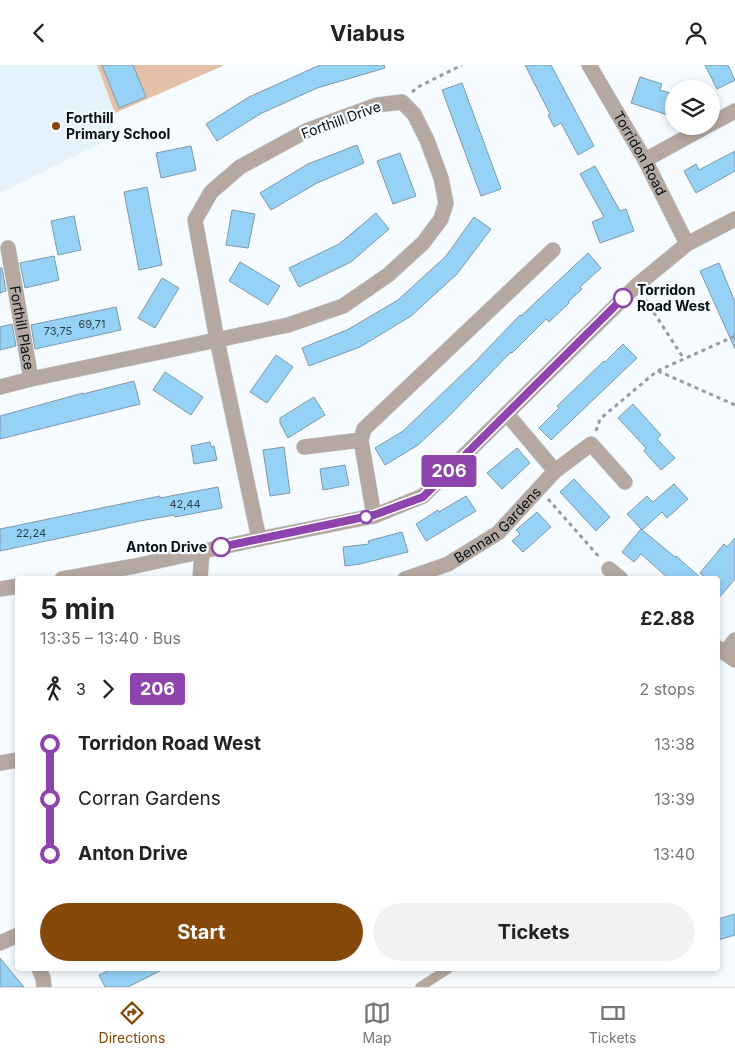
<!DOCTYPE html>
<html lang="en">
<head>
<meta charset="utf-8">
<style>
	body { margin:0; font-family:Inter,sans-serif; background:#f2f2f2; color:#222; height:100vh; display:flex; flex-direction:column; font-size:19px; white-space:nowrap }
	* { box-sizing:border-box; margin:0 }
	p { font-size:16px; color:#767676 }
	.icon { flex:none; width:28px; height:28px; fill:none; stroke:currentColor; stroke-width:2; stroke-linecap:round; stroke-linejoin:round }
	.map { position:relative; flex:1; overflow:hidden }
	.side { position:absolute; left:15px; top:511px; width:705px; height:395px; display:flex; flex-direction:column; background:#fff; border-radius:5px; box-shadow:0 2px 8px #0003 }
	.side>* { flex:none }
	.badge { padding:0 10px; border-radius:4px; font-size:18px; line-height:32px }
	.controls { position:absolute; left:665px; top:15px; display:grid; gap:10px }
	.controls a { display:grid; place-items:center; width:55px; height:55px; border-radius:50%; background:#fff; box-shadow:0 2px 8px #0003; font-size:25px }
	.map>.badge { position:absolute; translate:-50% -50%; box-shadow:0 0 0 2px #fff }
	.legs { display:flex; align-items:center; gap:8px; height:55px; padding:0 25px; font-size:16px }
	.legs p { margin-inline-start:auto }
	.headline { display:flex; align-items:center; justify-content:space-between; height:85px; padding:0 25px }
	h1 { font-size:28px; font-weight:700; line-height:38px }
	.cta { display:flex; gap:10px; margin-top:auto; padding:10px 25px }
	.cta a { flex:1; height:58px; border-radius:30px; background:#854808; color:#fff; font-size:20px; font-weight:700; line-height:58px; text-align:center }
	.cta a+a { background:#f2f2f2; color:#222 }
	ul { padding:0 25px; list-style:none }
	li { display:flex; align-items:center; gap:18px; height:55px; font-size:19px }
	li i { display:grid; place-items:center; width:8px; height:100%; margin:0 6px; background:currentColor }
	li i::after { content:''; width:12px; height:12px; margin:-6px; border:4px solid; border-radius:50%; background:#fff }
	li p { margin-inline-start:auto }
	li:first-child i { background:linear-gradient(#0000 50%,currentColor 0) }
	li:last-child i { background:linear-gradient(currentColor 50%,#0000 0) }
	header { display:flex; justify-content:space-between; align-items:center; height:65px; padding:0 25px; background:#fff; font-size:22px; font-weight:700 }
	.tabs { display:flex; justify-content:space-around; align-items:center; height:70px; border-top:1px solid #e0e0e0; background:#fff; font-size:14px; color:#767676 }
	.tabs a { display:grid; justify-items:center; gap:2px }
	.tabs .on { color:#854808 }
	.map>svg:first-child { display:block }
</style>
</head>
<body>
<header><svg class="icon" aria-label="back" viewBox="0 0 24 24"><path d="M15 5l-7 7 7 7"/></svg>Viabus<svg class="icon" aria-label="person" viewBox="0 0 24 24"><circle cx="12" cy="8" r="4"/><path d="M4 21q1-7 8-7t8 7"/></svg></header>
<div class="map">
<svg width="735" height="922" viewBox="0 0 735 922">
	<rect width="100%" height="100%" fill="#f5fbfe"/>
	<path fill="#e4f2fc" d="M0,0H97L115,48L110,74L0,128Z"/>
	<path fill="#e3c0a7" d="M97,0H225L115,48Z"/>
	<path fill="#96d2f6" stroke="#7d99aa" d="M102,0H133L146,32L119,43Z
		M320,0H384L385,3L317,23L260,49L217,76L206,59L249,32Z
		M525,0H551L594,81L578,90L561,58L554,62L548,50L550,49Z
		M705,0H728L735,15L717,24Z
		M640,12L662,19L660,25L674,29V52L631,38Z
		M462,18L501,124L481,131L442,25Z
		M357,80L364,98L317,118L271,145L260,128L308,99Z
		M191,81L196,105L161,113L156,88Z
		M735,86V106L696,128L684,106L696,99L699,105Z
		M400,88L416,131L393,139L377,96Z
		M595,101L620,146L626,144L634,166L600,178L592,157L604,152L580,109Z
		M147,122L162,200L139,205L124,127Z
		M232,145L255,149L248,183L226,180Z
		M376,148L389,164L351,197L299,222L289,203L339,179Z
		M74,151L81,185L58,190L51,156Z
		M474,152L491,164L457,209L411,251L360,282L309,301L302,283L347,265L398,235L446,191Z
		M588,188L601,203L580,222L582,224L568,237L569,238L549,257L546,254L512,288L511,287L447,353L418,380L385,400L375,383L403,366L474,298L520,250L521,251Z
		M54,191L59,215L25,223L20,198Z
		M240,197L280,221L268,240L229,216Z
		M719,198L735,237V284L700,206Z
		M0,203H2L6,226L0,228Z
		M162,213L179,223L155,263L138,253Z
		M116,242L121,265L35,284L31,260Z
		M12,259L16,281L0,285V262Z
		M623,279L637,293L551,375L539,363L559,343L557,341L604,296L605,297Z
		M276,290L293,302L267,338L250,327Z
		M165,307L203,332L191,350L153,325Z
		M134,316L140,339L0,374V351L83,328V329Z
		M314,332L325,350L288,373L280,358V353Z
		M633,339L661,370L657,374L675,393L661,405L644,386L646,383L618,353Z
		M210,377L211,382L214,381L217,395L194,399L191,381Z
		M284,382L290,428L270,431L263,385Z
		M517,383L530,398L502,424L487,408Z
		M345,400L349,420L323,425L320,404Z
		M574,414L610,452L596,466L560,427Z
		M674,419L688,434L667,453L662,447L642,465L627,449L647,431L653,437Z
		M218,422L222,443L175,452L174,450L140,456L0,486V464L160,431V433Z
		M466,431L476,446L426,476L416,459L438,445L439,447Z
		M537,447L551,462L523,487L512,476L520,469L516,465Z
		M641,464L675,492L676,491L702,514H669L641,489L634,497L622,487Z
		M402,467L408,487L360,499L345,501L343,482L369,479L368,476Z
		M735,473V514L718,534V514H707L700,508L724,479L727,482Z
		M735,849V870L718,875V854Z
		M0,893L24,922H0Z
		M112,904H164L128,922H105L99,910Z"/>
	<g fill="none" stroke-linecap="round" stroke-linejoin="round">
		<defs>
			<path id="service" d="M420,922L448,904"/>
			<g id="minor">
				<path id="s1" d="M589,0L645,95L687,179"/>
				<path d="M711,59L735,46"/>
				<path d="M645,95L707,61"/>
				<path id="s2" d="M8,183L31,314"/>
				<path d="M0,322L31,314L288,260L343,241L388,210L423,178L441,154L446,138L441,113L427,75L414,49L402,37L377,40L308,65L240,102L211,127L195,155L217,275L259,474"/>
				<path d="M507,349L555,406"/>
				<path d="M304,382L361,375"/>
				<path d="M374,451L361,375L364,364L553,185"/>
				<path d="M609,504L621,514"/>
				<path d="M200,514L202,486"/>
				<path id="s3" d="M405,514L448,499L498,468L555,406L591,379L625,417"/>
				<path d="M718,583L735,595"/>
				<path d="M725,588L735,575"/>
				<path d="M0,698L18,695"/>
				<path d="M0,878L18,870"/>
				<path d="M39,904L43,913L44,922"/>
			</g>
			<path id="tertiary" d="M62,514L135,501L259,474L374,451L423,431L636,221L687,179L735,154
				M0,524L18,521"/>
		</defs>
		<use href="#service" stroke="#cfd5d9" stroke-width="10"/>
		<use href="#minor" stroke="#cfd5d9" stroke-width="16"/>
		<use href="#tertiary" stroke="#cfd5d9" stroke-width="16"/>
		<path stroke="#959ca0" stroke-width="3" stroke-dasharray="4 4" stroke-linecap="butt" d="M412,27L418,22L462,0
			M645,234L684,294
			M658,306L735,340
			M596,366L600,354L657,306L735,271
			M548,434L600,493"/>
		<use href="#service" stroke="#b4a8a0" stroke-width="9"/>
		<use href="#minor" stroke="#b4a8a0" stroke-width="15"/>
		<use href="#tertiary" stroke="#b4a8a0" stroke-width="15"/>
	</g>
	<g fill="none" stroke-linecap="round" stroke-linejoin="round">
		<defs>
			<path id="line-1" d="M221,482L374,450L423,432L623,233"/>
		</defs>
		<use href="#line-1" stroke="#fff" stroke-width="11"/>
		<use href="#line-1" stroke="#8e44ad" stroke-width="8"/>
	</g>
	<circle fill="#854808" stroke="#f5fbfe" stroke-width="2" cx="56" cy="61" r="5"/>
	<g fill="#fff" stroke="#8e44ad" stroke-width="2.5">
		<circle cx="623" cy="233" r="9"/>
		<circle cx="366" cy="452" r="6"/>
		<circle cx="221" cy="482" r="9"/>
	</g>
	<g text-anchor="middle" stroke-width="4.5" stroke-linejoin="round" paint-order="stroke">
		<g font-size="11" fill="#2a404e">
			<text x="92" y="263">69,71</text>
			<text x="58" y="270">73,75</text>
			<text x="185" y="443">42,44</text>
			<text x="31" y="472">22,24</text>
		</g>
		<g font-size="14" font-weight="bold" fill="#061016" stroke="#f5fbfe" text-anchor="start">
			<text x="66" y="58">Forthill<tspan x="66" dy="16">Primary School</tspan></text>
		</g>
		<g font-size="14" fill="#061016" stroke="#f5fbfe">
			<text transform="translate(341 55) rotate(-20)" y="5">Forthill Drive</text>
			<text dy="5" stroke="none"><textPath href="#s1" startOffset="102">Torridon Road</textPath></text>
			<text dy="5" stroke="none"><textPath href="#s2" startOffset="81">Forthill Place</textPath></text>
			<text dy="5" stroke="none"><textPath href="#s3" startOffset="109">Bennan Gardens</textPath></text>
		</g>
		<g font-size="14" font-weight="bold" fill="#061016" stroke="#f5fbfe" text-anchor="start">
			<text x="637" y="230">Torridon<tspan x="637" dy="16">Road West</tspan></text>
			<text x="207" y="487" text-anchor="end">Anton Drive</text>
		</g>
	</g>
</svg>
<div class="controls">
<a><svg class="icon" aria-label="layers" viewBox="0 0 24 24"><path d="M12 4l9 5-9 5-9-5zM3 14l9 5 9-5"/></svg></a>
</div>
<b class="badge" style="left:449px;top:406px;background:#8e44ad;color:#fff">206</b>
<section class="side">
<div class="headline"><div><h1>5 min</h1><p>13:35 – 13:40 · Bus</p></div><b>£2.88</b></div>
<div class="legs"><svg class="icon" aria-label="walk" viewBox="0 0 24 24"><circle cx="13" cy="4" r="2"/><path d="M13 8l-2 6 4 7M11 14l-3 7M7 12l3-4h3l4 4"/></svg>3<svg class="icon" aria-label="forward" viewBox="0 0 24 24"><path d="M9 5l7 7-7 7"/></svg><b class="badge" style="background:#8e44ad;color:#fff">206</b><p>2 stops</p></div>
<ul>
<li><i style="color:#8e44ad"></i><b>Torridon Road West</b><p>13:38</p></li>
<li><i style="color:#8e44ad"></i><span>Corran Gardens</span><p>13:39</p></li>
<li><i style="color:#8e44ad"></i><b>Anton Drive</b><p>13:40</p></li>
</ul>
<div class="cta"><a>Start</a><a>Tickets</a></div>
</section>
</div>
<nav class="tabs">
<a class="on"><svg class="icon" aria-label="directions" viewBox="0 0 24 24"><path d="M12 3l9 9-9 9-9-9zM9 14v-3h6M13 9l2 2-2 2"/></svg>Directions</a>
<a><svg class="icon" aria-label="map" viewBox="0 0 24 24"><path d="M3 6l6-2 6 2 6-2v14l-6 2-6-2-6 2zM9 4v14M15 6v14"/></svg>Map</a>
<a><svg class="icon" aria-label="tickets" viewBox="0 0 24 24"><path d="M3 7h18v10H3zM15 7v10"/></svg>Tickets</a>
</nav>
</body>
</html>
